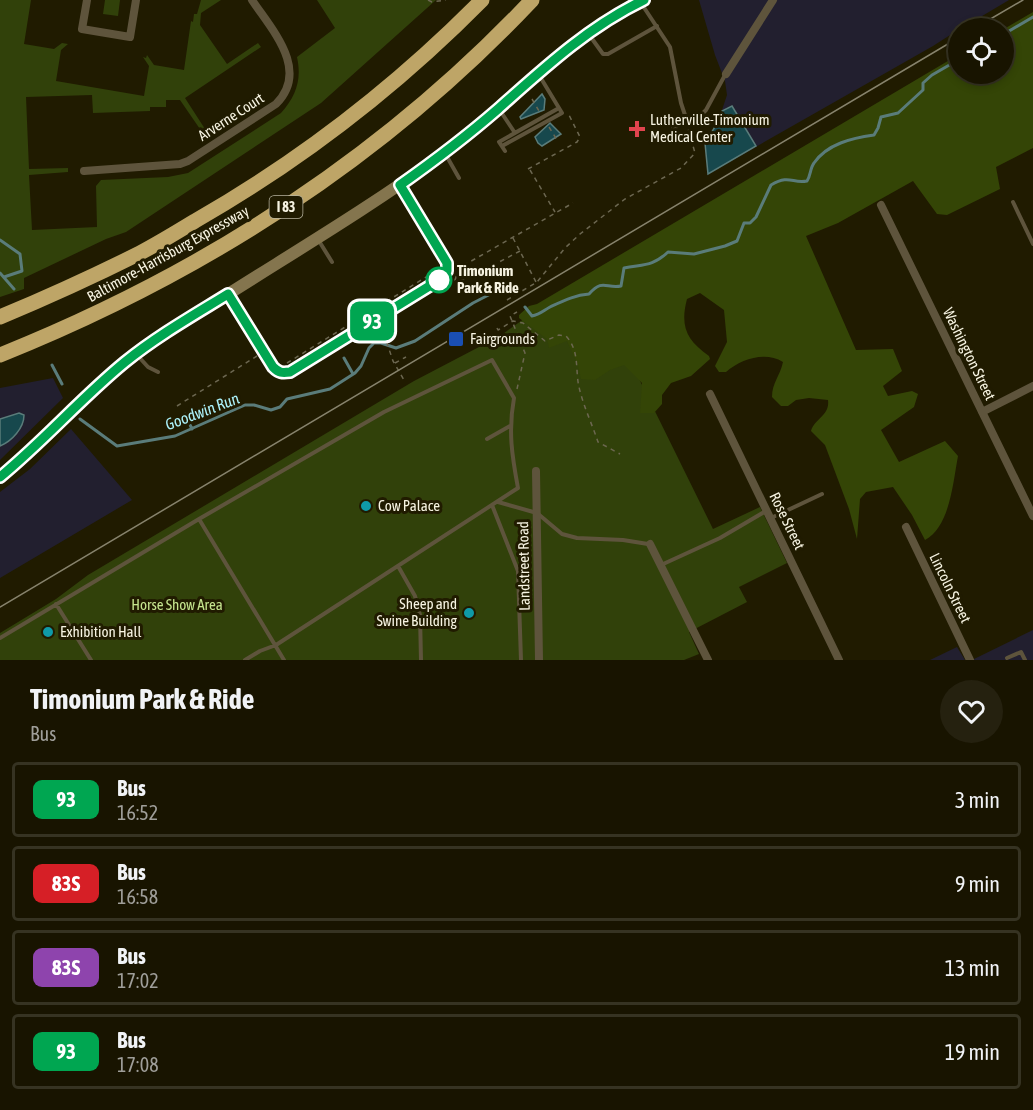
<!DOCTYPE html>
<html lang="en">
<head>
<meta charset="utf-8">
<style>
	body { margin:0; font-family:"Asap Condensed",sans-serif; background:#25210f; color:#f1f3f6; height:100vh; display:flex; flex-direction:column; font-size:22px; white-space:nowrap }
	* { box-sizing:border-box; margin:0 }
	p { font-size:20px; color:#9f9e99 }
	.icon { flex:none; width:33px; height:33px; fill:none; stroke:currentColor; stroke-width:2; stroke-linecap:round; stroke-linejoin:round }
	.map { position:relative; height:660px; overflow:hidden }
	.side { display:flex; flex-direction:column; background:#181400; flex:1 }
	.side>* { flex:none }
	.badge { padding:0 12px; border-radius:9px; font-size:21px; line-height:39px }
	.fabs { position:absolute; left:948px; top:18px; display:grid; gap:12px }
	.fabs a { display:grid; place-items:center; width:66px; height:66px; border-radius:50%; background:#181400; box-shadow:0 3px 9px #0003,0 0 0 2px #363322; font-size:30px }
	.map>.badge { position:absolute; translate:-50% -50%; box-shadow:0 0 0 3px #fff }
	.round { display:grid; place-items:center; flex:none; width:63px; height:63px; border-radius:32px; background:#25210f }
	.head { display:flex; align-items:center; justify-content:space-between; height:102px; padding:0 30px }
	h1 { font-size:28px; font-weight:700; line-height:45px }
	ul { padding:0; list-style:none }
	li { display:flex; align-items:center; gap:18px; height:75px; margin:0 12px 9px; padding:0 18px; border:3px solid #363322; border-radius:6px }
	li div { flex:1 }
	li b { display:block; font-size:22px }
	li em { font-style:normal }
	li .badge { min-width:66px; font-weight:700; text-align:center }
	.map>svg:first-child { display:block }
</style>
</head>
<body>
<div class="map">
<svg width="1033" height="660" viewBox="0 0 1033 660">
	<rect width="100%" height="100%" fill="#201b00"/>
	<path fill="#221f2f" d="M699,0H1009L962,28H958V30L933,46L708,174L705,143L718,122L727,95L725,81L715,55Z
		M53,378L63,398L0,460V388Z
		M71,429L132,500L0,578V492L30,469Z
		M1033,630V660H972Z
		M957,647L965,660H930Z"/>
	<path fill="#31410a" d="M0,0H31L24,44L54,49L62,43L68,44L61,50L56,81L144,96L149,66L143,57L146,58L147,55L154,65L184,70L191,21L193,22L194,14H197L201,0H221L201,13L200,25L227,64L258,43L261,47L185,98L205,129L202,132L180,100H166V107H150V111L93,113L92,95L26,97L29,169L68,168V172L29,175L32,230L97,227L96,186L101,180L168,177L188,173L281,113C296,96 302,80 297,57L335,28L317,0H436L321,103L126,232L106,239L24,278V289L0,297Z
		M105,0H120L118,16L103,14Z
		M556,296L612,324L713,529L760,507L787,563L739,587L747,602L689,632L699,654L684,660H0V633L56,599L88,575L414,381L500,336Z"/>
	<path fill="#344506" d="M1033,12V148L996,167L1000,189L947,215L937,214L913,181L838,223L806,236L856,350L893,349L902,371L883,386L888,396L912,391L918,394L914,407L881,430L899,462L945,441L958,456C953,482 950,527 925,540L912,515L893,487L866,492L860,499L857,539L849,509L825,445L811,431C815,418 830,416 828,400L809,398L796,400L788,406H781L772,397C772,383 780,376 783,362C765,351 741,359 726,372H719L715,366L727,342L724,310L700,293L687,299C680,326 686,340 709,356L710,359L691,376L671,383L662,395V404L654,413H640L642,383L624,365L610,370L595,380L581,379L578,365L567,341L549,348L547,339L519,318V315L529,306L537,304L958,55V74H1004V29Z"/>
	<path fill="#17484d" stroke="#5a7c7a" stroke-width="1.5" d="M542,94L545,99L544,110L521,119L520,117Z
		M732,106L756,146L708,174L705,143L718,122L722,111Z
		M550,123L561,134L542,146L538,143L535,137Z
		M19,413L24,415C24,428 12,441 0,446V419Z"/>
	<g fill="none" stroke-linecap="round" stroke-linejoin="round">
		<path stroke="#5a7c7a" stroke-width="3" d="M1004,34L1033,17
			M0,240L20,254L22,271L4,277
			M0,273L14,289
			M525,307L532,316C539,315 543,311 550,307C563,301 575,295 589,294C603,278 606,289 621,286L624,268C643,264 652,267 668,252L694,254L725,246L737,241L744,223H750L756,217L771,185C790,174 792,184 807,181C811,175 810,168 814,163C827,144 852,138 874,135L878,128L881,117L898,113L923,90V83L932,75L958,60
			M344,358L353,374
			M52,365L62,384
			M185,414L192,429
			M80,419L117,446L175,436L245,405H254L271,410L280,407L287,399L330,389L355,373L361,366L369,348L374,343H381L396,348L415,341L473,303L504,287L509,286L514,290"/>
		<path stroke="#6c6750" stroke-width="1.5" stroke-dasharray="4.5 4.5" stroke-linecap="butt" d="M428,0L432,2L446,0
			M532,99L539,111
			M549,127L557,140
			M528,169L577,142L580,137L569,115
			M530,170L555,212
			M513,238L536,282
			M520,251L465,280H455L459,268L573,203
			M507,300L537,282L565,248L580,234L625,199L681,168L695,153L688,128
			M381,325L393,361L404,380L405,379
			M497,328L498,330L513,321L523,323L545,341L559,335L566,336C580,351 575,370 579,387C583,405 592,424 598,442L620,454
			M455,335L460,343
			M287,363L431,274
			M395,363L406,357
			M517,389L525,353L510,316L517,312
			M177,406L257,356"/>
		<path stroke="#5e543c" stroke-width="4" d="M641,3L670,47L681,103L687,121
			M590,36L603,54H608L657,26
			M499,109L515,133
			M673,128L699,117L706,110L725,75
			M502,146L562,113L539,75
			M505,151L499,142L559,108
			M446,155L459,178
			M1013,202L1033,244
			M319,241L332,262
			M230,297L273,367C279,373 282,373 290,372L436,282L447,271V263L402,187
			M138,356L148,367L158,372
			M487,439L510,426
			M498,502L537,513L562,534L577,538L623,540L648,544
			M492,505L518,571L521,660
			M771,518L822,494
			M199,519L284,660
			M661,565L720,538L766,511
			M398,566L415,596L420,615L421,660
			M56,604L91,660
			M0,638L199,519L384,412L492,360L514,398C508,431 512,456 518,488L276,645L260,651L245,660
			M1007,658L1021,652L1025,660"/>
		<path stroke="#5e543c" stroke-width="8" d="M87,0L82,29L130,37L136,0
			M726,74L773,0
			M84,171L180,164L188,161L276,104C310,70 272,30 252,0
			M881,205L1033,516
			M710,394L839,660
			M982,412L1033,386
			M536,471L539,660
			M906,527L970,660
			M650,544L708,660"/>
		<path stroke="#84754e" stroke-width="12" d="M0,477C47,439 86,391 134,355C162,334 192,316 222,298C296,251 372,206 443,154C511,103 566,37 644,0"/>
		<path stroke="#bea567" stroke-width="15" d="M0,317C48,297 94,276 140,253C159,243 177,232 195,221C300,161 397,86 482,0
			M0,355C202,274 382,159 532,0"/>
		<path stroke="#87836c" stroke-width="1.5" d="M975,28L1023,0
			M0,607L958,38"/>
	</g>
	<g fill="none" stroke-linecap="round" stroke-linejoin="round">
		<defs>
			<path id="line" d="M0,477C44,441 81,398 125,362C157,336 194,315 228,294L273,367C279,373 282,373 290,372L436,282L447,271V263L400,185C434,161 467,136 498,109C544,68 588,27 644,0"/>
		</defs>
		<use href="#line" stroke="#fff" stroke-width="14"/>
		<use href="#line" stroke="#00a651" stroke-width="9"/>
	</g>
	<path fill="#e0444e" stroke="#201b00" stroke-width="2" d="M634 120h6v6h6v6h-6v6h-6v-6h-6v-6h6z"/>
	<circle fill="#fff" stroke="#00a651" stroke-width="3" cx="439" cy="280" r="12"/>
	<rect fill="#1a4fb4" stroke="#201b00" stroke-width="2" x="448" y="331" width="16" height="16" rx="3"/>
	<g fill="#0f9aa8" stroke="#201b00" stroke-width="2">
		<circle cx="366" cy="506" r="6"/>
		<circle cx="469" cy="613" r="6"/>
		<circle cx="48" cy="632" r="6"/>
	</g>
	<g text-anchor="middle" stroke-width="6" stroke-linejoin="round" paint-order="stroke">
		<rect fill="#201b00" stroke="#b6b39e" stroke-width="1.5" x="269.5" y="196" width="33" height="22" rx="4.5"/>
		<g font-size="14" font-weight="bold" fill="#f7f4e2">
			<text x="286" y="212">I 83</text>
		</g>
		<g font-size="15" fill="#f7f4e2" stroke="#201b00">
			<text transform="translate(231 117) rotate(-33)" y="5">Arverne Court</text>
			<text transform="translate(168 254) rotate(-29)" y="5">Baltimore-Harrisburg Expressway</text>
			<text transform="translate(969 354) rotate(64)" y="5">Washington Street</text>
			<text transform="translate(787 521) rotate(64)" y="5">Rose Street</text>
			<text transform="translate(524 566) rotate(-91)" y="5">Landstreet Road</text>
			<text transform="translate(950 588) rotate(64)" y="5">Lincoln Street</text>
		</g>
		<g font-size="15" fill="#f7f4e2" stroke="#201b00" text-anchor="start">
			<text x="650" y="125">Lutherville-Timonium<tspan x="650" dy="17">Medical Center</tspan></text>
			<text x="470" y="344">Fairgrounds</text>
			<text x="378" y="511">Cow Palace</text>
			<text x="457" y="609" text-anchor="end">Sheep and<tspan x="457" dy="17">Swine Building</tspan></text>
			<text x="60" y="637">Exhibition Hall</text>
		</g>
		<g font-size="15" font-weight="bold" fill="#f7f4e2" stroke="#201b00" text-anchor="start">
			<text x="457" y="276">Timonium<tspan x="457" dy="17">Park &amp; Ride</tspan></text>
		</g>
		<g font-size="15" fill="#c5e48e" stroke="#201b00">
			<text x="177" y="610">Horse Show Area</text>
		</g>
		<g font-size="16" font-style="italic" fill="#acf2fa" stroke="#201b00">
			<text transform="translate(202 411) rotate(-21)" y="6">Goodwin Run</text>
		</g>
	</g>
</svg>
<div class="fabs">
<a><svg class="icon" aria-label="locate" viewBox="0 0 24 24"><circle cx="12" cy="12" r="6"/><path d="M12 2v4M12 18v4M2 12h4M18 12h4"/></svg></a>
</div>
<b class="badge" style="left:372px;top:321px;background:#00a651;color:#fff">93</b>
</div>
<section class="side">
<div class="head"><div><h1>Timonium Park &amp; Ride</h1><p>Bus</p></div><a class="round"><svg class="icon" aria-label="heart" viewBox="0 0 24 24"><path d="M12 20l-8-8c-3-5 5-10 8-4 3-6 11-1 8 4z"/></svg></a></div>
<ul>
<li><span class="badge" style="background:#00a651;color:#fff">93</span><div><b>Bus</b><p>16:52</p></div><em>3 min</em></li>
<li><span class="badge" style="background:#d61f26;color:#fff">83S</span><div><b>Bus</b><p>16:58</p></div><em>9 min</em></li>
<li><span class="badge" style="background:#8e44ad;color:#fff">83S</span><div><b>Bus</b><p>17:02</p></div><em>13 min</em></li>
<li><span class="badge" style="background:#00a651;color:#fff">93</span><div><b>Bus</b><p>17:08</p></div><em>19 min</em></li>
</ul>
</section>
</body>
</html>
